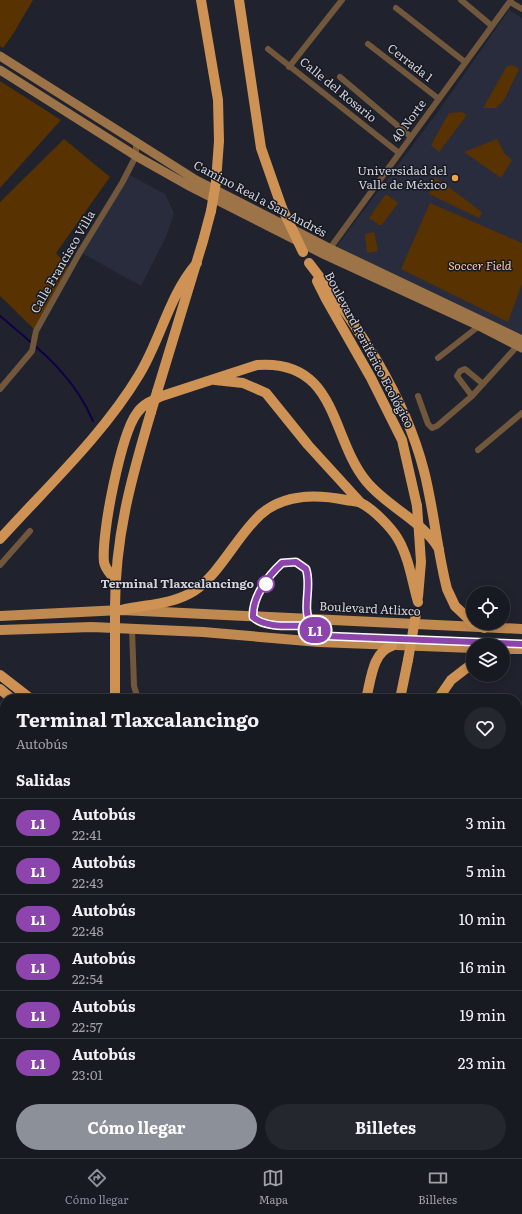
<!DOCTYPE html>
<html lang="es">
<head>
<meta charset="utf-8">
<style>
	body { margin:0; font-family:Literata,serif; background:#25272f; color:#f1f3f6; height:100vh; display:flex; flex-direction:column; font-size:15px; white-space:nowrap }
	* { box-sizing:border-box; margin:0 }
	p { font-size:13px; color:#9fa1a5 }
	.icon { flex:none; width:22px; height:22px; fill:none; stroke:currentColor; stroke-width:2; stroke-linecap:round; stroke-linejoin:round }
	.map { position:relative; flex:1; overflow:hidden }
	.panel { position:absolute; left:0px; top:694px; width:522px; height:464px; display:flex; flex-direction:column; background:#181a22; border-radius:16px 16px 0 0; box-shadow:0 2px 10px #0003,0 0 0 1px #363840 }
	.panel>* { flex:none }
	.badge { padding:0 8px; border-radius:13px; font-size:14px; line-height:26px }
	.buttons { position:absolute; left:466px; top:586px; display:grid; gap:8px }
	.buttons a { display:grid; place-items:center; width:44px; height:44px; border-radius:50%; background:#181a22; box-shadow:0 2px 10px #0003,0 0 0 1px #363840; font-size:20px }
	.map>.badge { position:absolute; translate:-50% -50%; box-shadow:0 0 0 2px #fff }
	h2 { padding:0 16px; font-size:15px; line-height:36px }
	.round { display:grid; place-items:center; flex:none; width:42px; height:42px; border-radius:21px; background:#25272f }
	.overview { display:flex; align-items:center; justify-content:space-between; height:68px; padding:0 16px }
	h1 { font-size:19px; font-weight:700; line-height:30px }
	.action { display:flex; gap:8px; margin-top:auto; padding:8px 16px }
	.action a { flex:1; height:46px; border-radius:24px; background:#8c9099; color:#fff; font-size:16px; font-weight:700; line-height:46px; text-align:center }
	.action a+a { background:#25272f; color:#f1f3f6 }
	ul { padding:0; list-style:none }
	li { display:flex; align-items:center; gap:12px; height:48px; padding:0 16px; border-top:1px solid #363840 }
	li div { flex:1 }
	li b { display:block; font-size:15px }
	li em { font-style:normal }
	li .badge { min-width:44px; font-weight:700; text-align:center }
	.tab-bar { display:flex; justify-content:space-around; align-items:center; height:56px; border-top:1px solid #363840; background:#181a22; font-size:11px; color:#9fa1a5 }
	.tab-bar a { display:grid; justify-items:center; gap:2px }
	.tab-bar .active { color:#8c9099 }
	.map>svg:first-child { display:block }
</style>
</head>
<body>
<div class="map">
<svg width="522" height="1158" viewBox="0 0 522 1158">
	<rect width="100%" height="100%" fill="#20222d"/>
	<path fill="#292c3c" d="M509,10L522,18V336L336,247L440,109Z
		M128,174L165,194L174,213L166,237L141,286L80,252Z"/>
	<path fill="#583200" d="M0,0H33L13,34L3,48L0,46Z
		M513,65L519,69L504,100L496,108H483L507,66Z
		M0,81L61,120L0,188Z
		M462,112L467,115L439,152L431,145L449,113Z
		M64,139L110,177L56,253L70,269L36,331L0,296V202Z
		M497,139L505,154L512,160L501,178L464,152Z
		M435,177L482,212L479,218L429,194Z
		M386,194L398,203L381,226L369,218Z
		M430,203L522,243V284L508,322L401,269Z
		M374,232L378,251L367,253L365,234Z"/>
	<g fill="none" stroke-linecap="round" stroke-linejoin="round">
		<path stroke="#0e0146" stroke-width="2" d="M0,316C38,348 73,374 93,421"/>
		<path stroke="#71573c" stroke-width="6" d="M461,0L492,26
			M510,2L522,9
			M396,8L465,62
			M368,44L439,99
			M268,49L399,153
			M289,67L342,0
			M340,77L411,137
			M328,251L511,0
			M438,358L479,326
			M0,389L32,351L36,331L80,252L122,183L136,156V142
			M418,396L428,424L432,428L437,426L472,396L520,343
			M472,396L457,376L460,371L465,369L483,384
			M478,450L522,413
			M0,565L30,531
			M132,629L134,686L138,699
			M517,766L522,771
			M517,810L522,805
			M517,924L522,929
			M517,1012L522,1007
			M517,1040L522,1045
			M517,1082L522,1087
			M333,1158L339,1153
			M428,1158L433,1153"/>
		<path stroke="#9d7348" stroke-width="9" d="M0,56L196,180L329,248L522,340
			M0,70L136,156L191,187L325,255L479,326L522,348"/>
		<path stroke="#bf8950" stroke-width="10" d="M0,616L121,610L522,629
			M0,630L92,627L203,632L319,642L473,648
			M503,649H522"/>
		<path stroke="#ce9354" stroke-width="10" d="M201,0L218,100L219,141L216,182
			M239,0L261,148L282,208
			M309,263C357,325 404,393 424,471C434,510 437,550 447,589L455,606L473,623
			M317,281L326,299L371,378L402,440L417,506
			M215,380L243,383L266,393L308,445L360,502
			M157,392L203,241L211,211
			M0,539C47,487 103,435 139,375C161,339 169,295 197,263
			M115,580C111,574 105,569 104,562C101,535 121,434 137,413C143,404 153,400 162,396L257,365C338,359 330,437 366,481C387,507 422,520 439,549
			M418,597L421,562L419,533
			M115,608C115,537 131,479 151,412
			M121,610C146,604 172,605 194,591C219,575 237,536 260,515C283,494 317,494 346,500C351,501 357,501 361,503C373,509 391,527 398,539C409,558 412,581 418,602
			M473,623L484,628
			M115,648V699
			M0,675L31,699
			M0,689L12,699
			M366,699C371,681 372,652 392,646
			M400,699L408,660
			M438,699L451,680L473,663
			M105,1158V1153
			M142,1158V1153"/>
		<path stroke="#ce9354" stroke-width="10" d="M282,208L303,252
			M211,211L216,182
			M151,412L157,392
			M417,506L419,533
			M115,648V608
			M408,660L416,614"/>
	</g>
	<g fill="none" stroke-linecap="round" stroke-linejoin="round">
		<defs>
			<path id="line" d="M310,623C302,607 312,586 306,569L296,562L282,563C268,576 252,597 253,617C266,629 294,625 311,626L318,633L326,636L522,644"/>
		</defs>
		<use href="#line" stroke="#fff" stroke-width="9"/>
		<use href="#line" stroke="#8e44ad" stroke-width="6"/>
	</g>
	<circle fill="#f5a345" stroke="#171923" stroke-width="1.5" cx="455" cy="178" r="4"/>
	<circle fill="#fff" stroke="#8e44ad" stroke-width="2" cx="266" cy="584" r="8"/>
	<g text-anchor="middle" stroke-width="3" stroke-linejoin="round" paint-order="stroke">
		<g font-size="12" fill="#d1d2d9" stroke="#171923">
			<text transform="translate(410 63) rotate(38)" y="4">Cerrada 1</text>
			<text transform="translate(338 90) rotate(39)" y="4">Calle del Rosario</text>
			<text transform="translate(409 121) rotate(-54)" y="4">40 Norte</text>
			<text transform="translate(260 199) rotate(28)" y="4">Camino Real a San Andrés</text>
			<text transform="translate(63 262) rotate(-60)" y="4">Calle Francisco Villa</text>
			<text transform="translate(369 350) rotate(62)" y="4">Boulevard Periférico Ecológico</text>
			<text transform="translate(370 609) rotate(3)" y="4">Boulevard Atlixco</text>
		</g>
		<g font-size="12" fill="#d1d2d9" stroke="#171923" text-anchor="end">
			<text x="447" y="175">Universidad del<tspan x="447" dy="14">Valle de México</tspan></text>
		</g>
		<g font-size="12" font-style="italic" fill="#fbc895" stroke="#171923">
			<text x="480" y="270">Soccer Field</text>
		</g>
		<g font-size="12" font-weight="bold" fill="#d1d2d9" stroke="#171923" text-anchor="end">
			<text x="254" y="588">Terminal Tlaxcalancingo</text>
		</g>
	</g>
</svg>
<div class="buttons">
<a><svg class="icon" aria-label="locate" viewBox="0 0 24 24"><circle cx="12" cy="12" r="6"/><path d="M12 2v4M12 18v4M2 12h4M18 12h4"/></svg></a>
<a><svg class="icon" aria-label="layers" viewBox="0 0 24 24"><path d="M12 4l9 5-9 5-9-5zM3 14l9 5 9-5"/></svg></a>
</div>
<b class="badge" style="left:315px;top:630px;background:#8e44ad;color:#fff">L1</b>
<section class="panel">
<div class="overview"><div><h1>Terminal Tlaxcalancingo</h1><p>Autobús</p></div><a class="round"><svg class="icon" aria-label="heart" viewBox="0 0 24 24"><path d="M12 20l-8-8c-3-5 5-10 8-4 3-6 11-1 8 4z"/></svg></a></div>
<h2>Salidas</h2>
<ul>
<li><span class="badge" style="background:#8e44ad;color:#fff">L1</span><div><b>Autobús</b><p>22:41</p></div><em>3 min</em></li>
<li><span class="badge" style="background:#8e44ad;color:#fff">L1</span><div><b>Autobús</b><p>22:43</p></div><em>5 min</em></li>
<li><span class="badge" style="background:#8e44ad;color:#fff">L1</span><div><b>Autobús</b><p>22:48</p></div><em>10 min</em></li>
<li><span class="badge" style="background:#8e44ad;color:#fff">L1</span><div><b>Autobús</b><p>22:54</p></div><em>16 min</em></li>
<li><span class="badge" style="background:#8e44ad;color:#fff">L1</span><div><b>Autobús</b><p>22:57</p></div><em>19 min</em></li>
<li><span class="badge" style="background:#8e44ad;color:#fff">L1</span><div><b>Autobús</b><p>23:01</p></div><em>23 min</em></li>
</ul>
<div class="action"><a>Cómo llegar</a><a>Billetes</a></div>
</section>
</div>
<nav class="tab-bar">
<a class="active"><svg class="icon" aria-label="directions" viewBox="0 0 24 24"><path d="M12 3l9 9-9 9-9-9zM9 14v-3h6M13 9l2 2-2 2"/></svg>Cómo llegar</a>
<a><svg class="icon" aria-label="map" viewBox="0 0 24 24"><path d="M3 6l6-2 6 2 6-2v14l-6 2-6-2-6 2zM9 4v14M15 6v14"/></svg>Mapa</a>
<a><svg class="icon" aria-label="tickets" viewBox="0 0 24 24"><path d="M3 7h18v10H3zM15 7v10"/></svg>Billetes</a>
</nav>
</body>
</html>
